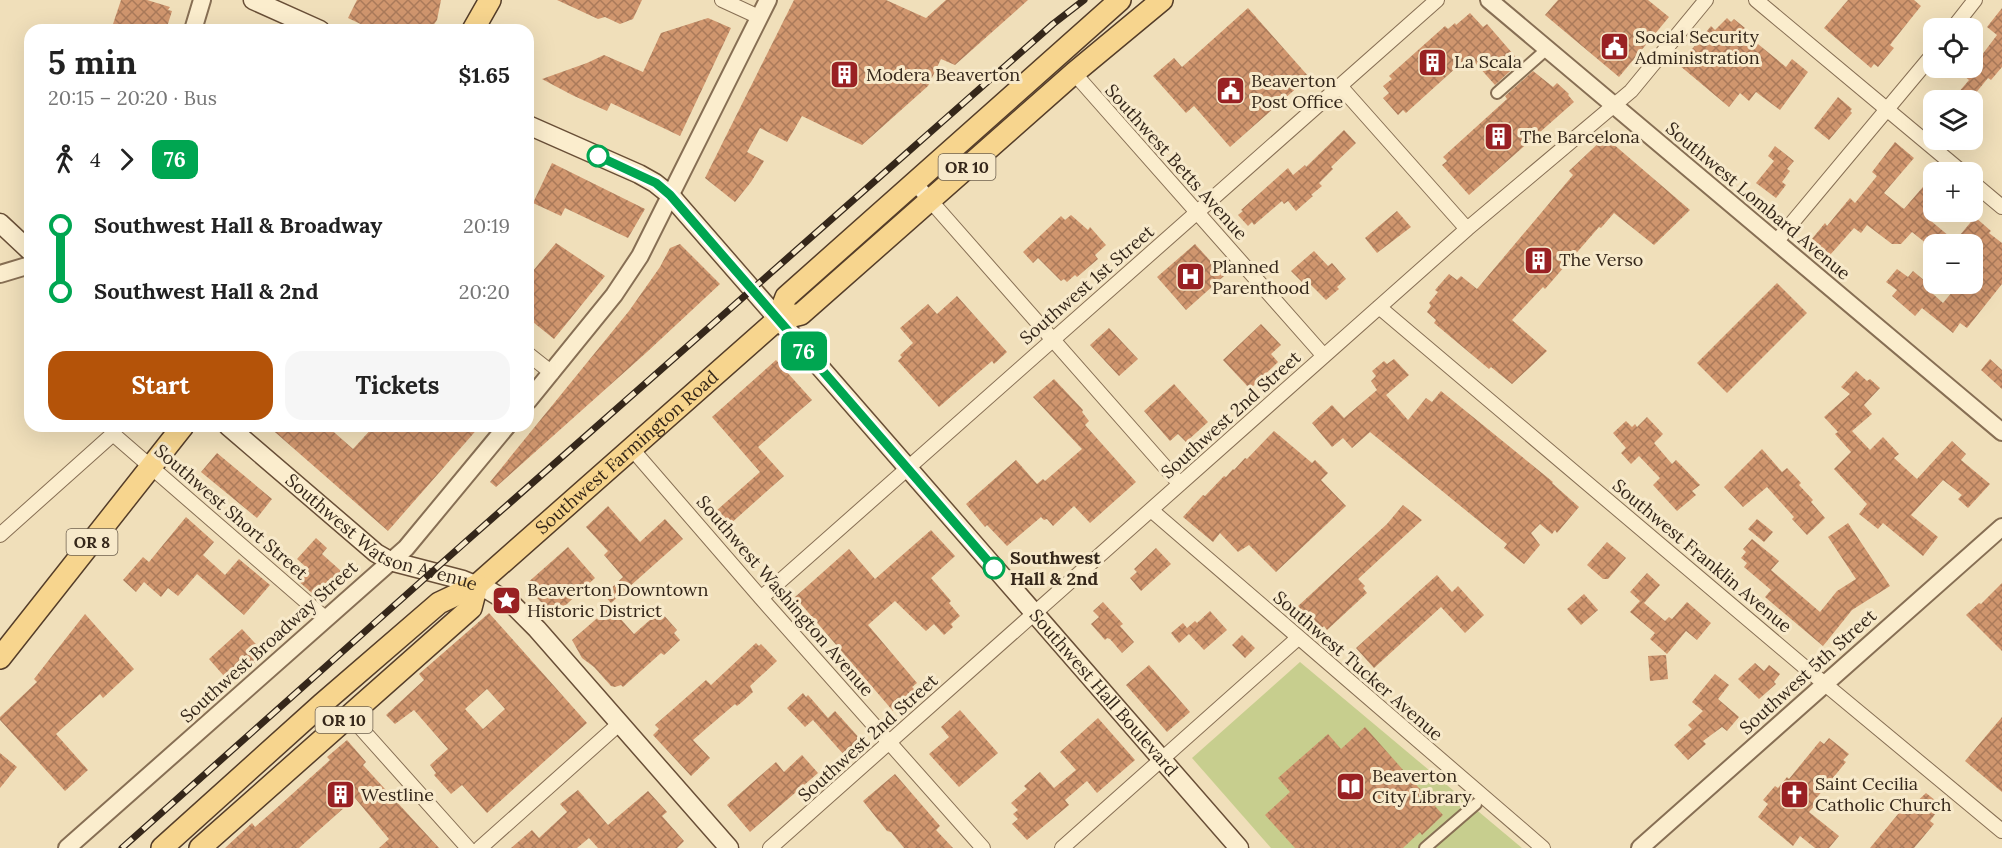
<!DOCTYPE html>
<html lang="en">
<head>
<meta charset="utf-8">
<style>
	body { margin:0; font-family:Lora,serif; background:#f6f6f6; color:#222; height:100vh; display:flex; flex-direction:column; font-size:22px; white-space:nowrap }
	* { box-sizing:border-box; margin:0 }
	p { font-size:20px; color:#767676 }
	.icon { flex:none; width:33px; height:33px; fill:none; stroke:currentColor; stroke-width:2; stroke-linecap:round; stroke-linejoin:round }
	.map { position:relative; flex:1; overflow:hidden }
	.panel { position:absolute; left:24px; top:24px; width:510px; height:408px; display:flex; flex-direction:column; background:#fff; border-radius:18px; box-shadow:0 6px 24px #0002 }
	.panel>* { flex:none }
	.badge { padding:0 12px; border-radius:9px; font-size:21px; line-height:39px }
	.buttons { position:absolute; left:1923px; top:18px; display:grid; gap:12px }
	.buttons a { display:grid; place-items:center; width:60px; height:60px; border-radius:12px; background:#fff; box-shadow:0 6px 24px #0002; font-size:30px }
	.map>.badge { position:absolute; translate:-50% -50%; box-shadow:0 0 0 3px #fff }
	.legs { display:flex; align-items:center; gap:9px; height:66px; padding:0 24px; font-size:20px }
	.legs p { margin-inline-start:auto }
	.headline { display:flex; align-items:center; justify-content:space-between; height:102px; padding:0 24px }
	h1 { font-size:33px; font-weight:800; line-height:45px }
	.button { display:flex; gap:12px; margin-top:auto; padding:12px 24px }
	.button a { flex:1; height:69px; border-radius:18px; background:#b45309; color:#fff; font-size:24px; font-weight:800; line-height:69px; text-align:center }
	.button a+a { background:#f6f6f6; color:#222 }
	ul { padding:0 24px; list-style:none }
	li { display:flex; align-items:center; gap:21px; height:66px; font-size:22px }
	li i { display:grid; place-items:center; width:9px; height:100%; margin:0 8px; background:currentColor }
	li i::after { content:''; width:15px; height:15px; margin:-8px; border:4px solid; border-radius:50%; background:#fff }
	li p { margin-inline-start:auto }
	li:first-child i { background:linear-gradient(#0000 50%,currentColor 0) }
	li:last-child i { background:linear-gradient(currentColor 50%,#0000 0) }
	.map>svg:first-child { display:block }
</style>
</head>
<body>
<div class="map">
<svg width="2002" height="848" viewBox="0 0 2002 848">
	<defs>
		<pattern id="building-cross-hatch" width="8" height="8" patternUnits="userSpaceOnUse" patternTransform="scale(1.5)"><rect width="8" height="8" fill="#d0966e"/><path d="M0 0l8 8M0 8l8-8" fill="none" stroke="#aa7a5a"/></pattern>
	</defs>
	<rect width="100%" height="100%" fill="#f0dfba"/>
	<path fill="#c7ce8e" d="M1300,662L1522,848H1271L1192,758Z"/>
	<path fill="url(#building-cross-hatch)" fill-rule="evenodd" d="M121,0H147L170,7L168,10L172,11L166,30H111Z
		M357,0H441L437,20L430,30H373L348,18Z
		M557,0H642L633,19L620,24L605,17L598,19Z
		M794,0H886L926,18L946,0H1028L955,65L941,59L928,86L862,145L802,116L787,142L760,128L747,152L764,161L751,182L735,202L705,178Z
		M1558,0H1648L1669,17L1619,77L1545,15Z
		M1848,0H1914L1921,6L1893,41L1890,45L1894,48L1878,67L1874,64L1871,68L1824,28Z
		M1248,8L1309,77L1230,147L1194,106L1186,113L1153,76L1174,58L1182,67Z
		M2002,8V67L1991,80L1988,78L1970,100H1952L1969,80L1954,68H1972L1997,35L1987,27Z
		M1470,13L1483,27L1487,24L1520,62L1495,85L1469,56L1406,113L1403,110L1398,115L1383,98L1389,93L1383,86L1392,79L1389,76L1445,26L1448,29L1455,23L1456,25Z
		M708,18L731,28L680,136L611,103L607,111L572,95L542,79L587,63L604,55L643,72L661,33Z
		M1727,18L1731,22L1734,19L1745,28L1742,31L1786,67L1792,59L1808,72L1780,110L1756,92L1749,101L1740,93L1729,107L1679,65L1711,26L1715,30Z
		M1533,71L1553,87L1557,83L1569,94L1568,95L1574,102L1469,195L1442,165L1447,161L1443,157L1507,99L1505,96Z
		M1838,97L1852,109L1850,111L1852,113L1829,140L1814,128Z
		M1344,130L1356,143L1331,167L1333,169L1319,183L1322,186L1311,195L1313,196L1296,211L1288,201L1284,204L1282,201L1254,225L1252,222L1248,226L1238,215L1243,211L1241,210L1288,168L1293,175L1305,165L1306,167Z
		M1605,137L1690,210L1654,245L1614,213L1601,228L1599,227L1545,289L1543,287L1512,320L1547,351L1512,384L1491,367L1489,369L1434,323L1436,320L1427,312L1431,306L1429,303L1438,292L1435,290L1449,274L1457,280L1461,276L1477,289L1573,175L1569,171Z
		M1895,142L1914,158L1884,193L1904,209L1934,174V205L1925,216L1955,241L1975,217L1991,231L1989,233L2002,243V284L1967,328L1960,323L1953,333L1922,308L1915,316L1892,296L1897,290L1886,282L1897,269L1908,277L1913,271L1925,281L1923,285L1943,303L1959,284H1972V244H1927L1912,232L1901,244H1892L1867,225L1861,233L1854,228L1830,255L1811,240L1825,223L1827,226L1850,198L1855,203L1877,176L1872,172Z
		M1775,146L1794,161L1787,169L1790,171L1782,182L1786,185L1776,198L1756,183L1774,161L1768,156Z
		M552,163L645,209L628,238L565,208L561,216L533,203Z
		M1397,211L1411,227L1377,253L1365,238Z
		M1071,215L1088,230L1090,227L1106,245L1095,255L1098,259L1077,277L1075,275L1067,282L1064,279L1061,281L1038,258L1033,263L1023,252L1061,216L1065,220Z
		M556,243L605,276L554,339L528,318V277Z
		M680,244L720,284L647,352L496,487L490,482L629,311L660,267L670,248Z
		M1195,244L1224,276L1186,310L1157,277Z
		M1314,251L1328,266L1332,263L1346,279L1337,287L1339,289L1326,300L1310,284L1307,286L1303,281L1302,282L1291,271Z
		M1777,283L1807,313L1727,393L1697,363Z
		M957,296L1007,352L994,364L992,361L939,407L898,361L902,357L900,355L913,343L900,328L928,304L937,314Z
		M1261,324L1281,345L1271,354L1278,362L1250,389L1223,360Z
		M1109,328L1138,359L1119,376L1090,345Z
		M1394,359L1409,375L1386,395L1408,420L1426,398L1432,402L1441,391L1553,482L1552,483L1579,507L1557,533L1555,530L1552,534L1540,524L1531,533L1540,545L1524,564L1504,548L1507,544L1370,432L1352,448L1343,438L1332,447L1312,423L1332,405L1344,418L1377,390L1371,381L1376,376L1372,371L1384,361L1387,364Z
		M1990,359L2002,370V389L1981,370Z
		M776,360L812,400L758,447L784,476L729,525L716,511L760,472L712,417Z
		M1856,371L1867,381L1870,379L1880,388L1864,405L1872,414L1852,431L1870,450L1883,437L1899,454L1894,458L1917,479L1952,441L1966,454L1961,460L1990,484L1968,508L1958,499L1962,495L1943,480L1911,515L1938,537L1923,556L1883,523L1878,529L1859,514L1867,504L1834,469L1851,452L1835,434L1838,432L1824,417L1850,394L1841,387Z
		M1054,379L1083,410L1082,412L1089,421L1085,425L1136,482L1090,523L1074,506L1053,526L1047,519L1044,520L1041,517L1007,546L987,525L985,527L966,504L1016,460L1037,484L1043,479L1045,481L1082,449L1033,397Z
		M1174,384L1208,422L1186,442L1178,434L1170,441L1144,411Z
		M1647,417L1663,434L1654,443L1672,464L1676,460L1700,485L1692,491L1696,495L1677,511L1653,485L1660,478L1639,456L1631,464L1621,453L1626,448L1613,433L1626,421L1632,427L1635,424L1637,427Z
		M268,426H327L353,449L374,426H480L388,531Z
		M1274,431L1312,463L1315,460L1328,473L1321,480L1346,506L1276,572L1249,545L1238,552L1220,533L1213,542L1183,517L1203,495L1205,496L1224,476L1226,477L1233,469L1234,470L1245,458L1247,459Z
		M1762,449L1782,472L1787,468L1801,483L1799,485L1813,500L1811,502L1825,518L1807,535L1792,519L1794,517L1767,487L1743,507L1724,487Z
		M217,453L272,499L257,518L201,472Z
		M1403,505L1422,520L1358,579L1365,586L1363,588L1367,593L1327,630L1324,626L1319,631L1297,607L1387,524Z
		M608,506L640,542L665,519L683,539L611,603L604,595L623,577L604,555L608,551L586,527Z
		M186,517L214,542L203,555L225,575L239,559L270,585L244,615L197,574L178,596L168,588L161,597L144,582L136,592L123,580L143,557L149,562Z
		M1757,519L1773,532L1764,542L1748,529Z
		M1848,523L1890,586L1852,610L1823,646L1765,597L1771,590L1744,567L1747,563L1741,558L1746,552L1743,549L1752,539L1779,561L1771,570L1820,612L1837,591L1856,579L1828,537Z
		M931,530L955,556L931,578L951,601L949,603L960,616L951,624L953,627L944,635L934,624L926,631L895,601L868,625L917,683L912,687L916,691L893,711L795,597L849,549L875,579Z
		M316,538L327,548L322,554L350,579L322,602L296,579L306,567L297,559Z
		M1607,542L1626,558L1608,579H1603L1587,565Z
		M568,547L595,578L554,616L525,585Z
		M1156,548L1171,564L1141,591L1130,578L1137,572L1134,569Z
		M1647,573L1660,585L1644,603L1665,621L1669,617L1672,619L1687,602L1711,623L1697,640L1686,631L1667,654L1650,639L1655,633L1630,612L1640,601L1630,592Z
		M1437,575L1452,592L1458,586L1484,615L1465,633L1441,607L1374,668L1356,648Z
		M2002,583V651L1966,615L1979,603L1981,604Z
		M1584,594L1598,610L1581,625L1567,609Z
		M1103,602L1123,624L1120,626L1134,642L1122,653L1110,639L1107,638L1105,640L1091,624L1099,617L1093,611Z
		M610,607L634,634L660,611L677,630L674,633L680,640L664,655L661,653L623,687L621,685L615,687L611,686L594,667L582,658L572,640Z
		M1210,611L1227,630L1204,650L1189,634L1179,643L1171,633L1183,623L1187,628L1195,621L1197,623Z
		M489,613L587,723L487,813L462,785L451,794L434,775L436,773L430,765L448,749L414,710L395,724L386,715L424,680L419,674ZM487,689L505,709L483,729L465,709Z
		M85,614L134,669L103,698L100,694L56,734L88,770L65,791L0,720V717L37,682L34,679Z
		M242,629L265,654L231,684L209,659Z
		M1242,635L1255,648L1245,658L1232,645Z
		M756,643L759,646L761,644L777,661L750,686L753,692L742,702L737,706L735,704L693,740L710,758L691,776L653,735L659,729L655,725L706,680L711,685Z
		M1666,655L1668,679L1650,681L1648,656Z
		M1755,663L1764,671L1769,665L1780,674L1774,682L1776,684L1759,699L1738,679Z
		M1149,665L1190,712L1167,732L1126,685Z
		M1715,674L1729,685L1718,699L1739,717L1727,731L1722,727L1703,741L1706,744L1688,760L1674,745L1692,729L1688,725L1703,711L1692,702Z
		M803,693L806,697L808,695L828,718L835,711L862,741L845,756L813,720L805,727L787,708Z
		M960,710L998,753L959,787L929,754L949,737L941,727Z
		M2002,717V792L1965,761Z
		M1098,718L1135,760L1097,793L1087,781L1065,800L1069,805L1027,840L1012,824L1018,819L1013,814L1018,810L1011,803L1027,789L1024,786L1040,772L1054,788L1076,770L1060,752Z
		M1365,727L1443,815L1422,835L1420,832L1403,848H1295L1265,815L1290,792L1278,778L1328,734L1341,749Z
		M1829,738L1849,754L1843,760L1846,762L1814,801L1817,803L1809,812L1839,836L1829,848H1815L1800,836L1793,846L1758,817L1768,804L1763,800L1775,786L1778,788L1787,777L1789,779L1820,741L1824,744Z
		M347,740L366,762L363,765L439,848H379L389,839L355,798L299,848H225L252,823L255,827L280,805L330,760L327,757Z
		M0,753L17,767L0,788Z
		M802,755L818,773L750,832L727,805L776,762L784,772Z
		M895,774L940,826L936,830L953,848H904L891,832L887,831L863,801Z
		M578,790L608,825L648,791L667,812L662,816L684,841L677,848H598L589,838L577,848H511L532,830L539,838L567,812L560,804Z
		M1926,793L1940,804L1934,811L1936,813L1930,821L1934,824L1914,848H1870L1908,802L1912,806Z"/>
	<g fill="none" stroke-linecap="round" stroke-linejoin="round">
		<defs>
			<path id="pedestrian" d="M1497,93L1547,49
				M1425,848L1476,804"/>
			<path id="minor" d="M722,0L759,17
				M1756,0L1962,172
				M1953,28L1975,0
				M1074,73L1324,356
				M1340,86L1467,229
				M914,182L1180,484
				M1972,182L2002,207
				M1776,242L1934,53
				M1379,307L1808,670L2002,831
				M528,354L552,373
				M113,434L325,618
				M632,449L761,598L983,848
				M1151,510L1543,848
				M0,535L113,434L116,428
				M761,598L1437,0
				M350,716L468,848
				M480,848L619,724
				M770,848L1467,229L1631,91L1706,0
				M1062,848L1298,638"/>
			<path id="tertiary" d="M1489,0L2002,432
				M193,30L202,0
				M0,274L30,265
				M528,401L614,295L640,256L768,0
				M67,848L406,548L507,426
				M1640,848L2002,527"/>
			<g id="secondary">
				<path d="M253,0L320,30"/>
				<path id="s1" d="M528,125L639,174L655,183L670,195L1239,848"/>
				<path d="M0,223L30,251"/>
				<path id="s2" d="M228,426L376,553L390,561L463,580L490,591L513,605L537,629L729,848"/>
			</g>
			<g id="primary">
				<path d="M473,30L490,0"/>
				<path d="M777,320L801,314L1074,73L1162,0"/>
				<path d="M0,658L183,426"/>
				<path id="s3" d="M162,848L322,704L439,603L477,585L777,320L786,297L1120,0"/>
				<path d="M200,848L471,608L477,585"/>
			</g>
		</defs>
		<use href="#pedestrian" stroke="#876f54" stroke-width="14"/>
		<use href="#minor" stroke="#876f54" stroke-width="16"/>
		<use href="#tertiary" stroke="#876f54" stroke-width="20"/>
		<use href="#secondary" stroke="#694f37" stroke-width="21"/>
		<use href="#primary" stroke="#543d29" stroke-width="24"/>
		<use href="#pedestrian" stroke="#fbedcd" stroke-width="10"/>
		<use href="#minor" stroke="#fbedcd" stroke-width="14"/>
		<use href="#tertiary" stroke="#fbedcd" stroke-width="16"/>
		<use href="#secondary" stroke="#fbedcd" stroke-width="18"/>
		<use href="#primary" stroke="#f7d58e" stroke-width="21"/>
		<defs>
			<path id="rail" d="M122,848L470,538L1053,24L1084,0"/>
		</defs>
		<use href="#rail" stroke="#35271a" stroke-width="7"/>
		<use href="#rail" stroke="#f7e9ca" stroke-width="4.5" stroke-dasharray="14" stroke-linecap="butt"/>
	</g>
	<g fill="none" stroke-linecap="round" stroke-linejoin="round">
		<defs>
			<path id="line-1" d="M598,156L656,183L670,195L994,568"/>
		</defs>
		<use href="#line-1" stroke="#fff" stroke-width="14"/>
		<use href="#line-1" stroke="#00a651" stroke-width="9"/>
	</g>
	<defs>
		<symbol id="civic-square" viewBox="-11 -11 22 22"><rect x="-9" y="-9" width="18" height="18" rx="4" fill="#992123" stroke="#f7e9ca"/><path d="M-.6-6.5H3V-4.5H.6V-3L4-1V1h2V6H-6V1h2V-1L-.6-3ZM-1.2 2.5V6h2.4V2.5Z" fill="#fff"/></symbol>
		<symbol id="building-square" viewBox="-11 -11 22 22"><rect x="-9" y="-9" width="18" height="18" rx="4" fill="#992123" stroke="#f7e9ca"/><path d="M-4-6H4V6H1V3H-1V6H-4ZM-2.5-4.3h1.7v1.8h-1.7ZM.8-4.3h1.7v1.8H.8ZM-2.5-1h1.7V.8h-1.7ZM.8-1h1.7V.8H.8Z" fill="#fff"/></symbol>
		<symbol id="hospital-square" viewBox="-11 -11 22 22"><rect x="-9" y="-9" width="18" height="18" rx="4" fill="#992123" stroke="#f7e9ca"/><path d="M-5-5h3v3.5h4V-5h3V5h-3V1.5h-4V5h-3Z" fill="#fff"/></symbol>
		<symbol id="sight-square" viewBox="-11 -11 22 22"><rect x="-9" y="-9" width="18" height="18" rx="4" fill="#992123" stroke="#f7e9ca"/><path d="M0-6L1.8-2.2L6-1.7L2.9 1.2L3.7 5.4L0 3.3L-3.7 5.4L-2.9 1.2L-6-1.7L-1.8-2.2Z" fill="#fff"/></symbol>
		<symbol id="library-square" viewBox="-11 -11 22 22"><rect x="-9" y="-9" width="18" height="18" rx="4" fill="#992123" stroke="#f7e9ca"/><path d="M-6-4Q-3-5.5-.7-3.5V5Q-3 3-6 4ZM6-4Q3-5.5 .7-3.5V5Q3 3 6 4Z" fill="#fff"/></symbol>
		<symbol id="church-square" viewBox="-11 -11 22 22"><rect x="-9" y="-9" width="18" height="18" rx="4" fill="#992123" stroke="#f7e9ca"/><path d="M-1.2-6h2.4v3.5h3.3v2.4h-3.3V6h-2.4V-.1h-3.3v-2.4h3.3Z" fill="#fff"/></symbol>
	</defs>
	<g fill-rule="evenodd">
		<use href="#civic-square" x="1598" y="30" width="33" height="33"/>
		<use href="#building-square" x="1416" y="46" width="33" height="33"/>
		<use href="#building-square" x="828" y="58" width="33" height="33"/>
		<use href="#civic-square" x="1214" y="74" width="33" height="33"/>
		<use href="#building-square" x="1482" y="120" width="33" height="33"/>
		<use href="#building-square" x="1522" y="244" width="33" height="33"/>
		<use href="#hospital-square" x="1174" y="260" width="33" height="33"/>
		<use href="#sight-square" x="490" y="584" width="33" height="33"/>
		<use href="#library-square" x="1334" y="770" width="33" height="33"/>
		<use href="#church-square" x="1778" y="778" width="33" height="33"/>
		<use href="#building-square" x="324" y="778" width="33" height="33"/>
	</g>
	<g fill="#fff" stroke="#00a651" stroke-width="3">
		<circle cx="598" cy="156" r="10"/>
		<circle cx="994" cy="568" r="10"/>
	</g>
	<g text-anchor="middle" stroke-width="6" stroke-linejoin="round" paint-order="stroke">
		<g fill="#f7e9ca" stroke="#6f614f" stroke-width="1.5">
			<rect x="938.5" y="154" width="57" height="26" rx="4.5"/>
			<rect x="66.5" y="529" width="51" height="26" rx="4.5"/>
			<rect x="315.5" y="707" width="57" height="26" rx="4.5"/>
		</g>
		<g font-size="16" font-weight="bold" fill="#35271a">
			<text x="967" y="173">OR 10</text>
			<text x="92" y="548">OR 8</text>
			<text x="344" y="726">OR 10</text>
		</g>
		<g font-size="18" fill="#35271a" stroke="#f7e9ca" text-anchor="start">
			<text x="1635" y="43">Social Security<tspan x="1635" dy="21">Administration</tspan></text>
			<text x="1454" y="68">La Scala</text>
			<text x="866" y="81">Modera Beaverton</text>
			<text x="1251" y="87">Beaverton<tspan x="1251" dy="21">Post Office</tspan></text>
			<text x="1520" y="143">The Barcelona</text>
			<text x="1559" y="266">The Verso</text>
			<text x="1212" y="273">Planned<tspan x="1212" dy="21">Parenthood</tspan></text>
			<text x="527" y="596">Beaverton Downtown<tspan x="527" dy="21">Historic District</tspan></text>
			<text x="1372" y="782">Beaverton<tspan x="1372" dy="21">City Library</tspan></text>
			<text x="1815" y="790">Saint Cecilia<tspan x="1815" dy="21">Catholic Church</tspan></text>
			<text x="361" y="801">Westline</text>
		</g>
		<g font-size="18" fill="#35271a" stroke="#f7e9ca">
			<text transform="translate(1176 162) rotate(48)" y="6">Southwest Betts Avenue</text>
			<text transform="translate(1758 201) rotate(40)" y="6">Southwest Lombard Avenue</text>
			<text transform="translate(1087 285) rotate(-41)" y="6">Southwest 1st Street</text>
			<text transform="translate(1231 415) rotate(-42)" y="6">Southwest 2nd Street</text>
			<text dy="6" stroke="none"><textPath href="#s3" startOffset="612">Southwest Farmington Road</textPath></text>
			<text transform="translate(231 512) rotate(41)" y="6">Southwest Short Street</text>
			<text dy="6" stroke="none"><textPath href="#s2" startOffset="190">Southwest Watson Avenue</textPath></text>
			<text transform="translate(1702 556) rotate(40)" y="6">Southwest Franklin Avenue</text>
			<text transform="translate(785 596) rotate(49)" y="6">Southwest Washington Avenue</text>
			<text transform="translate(269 642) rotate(-42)" y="6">Southwest Broadway Street</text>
			<text transform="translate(1358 666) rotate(41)" y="6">Southwest Tucker Avenue</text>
			<text transform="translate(1808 672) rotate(-42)" y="6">Southwest 5th Street</text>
			<text dy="6" stroke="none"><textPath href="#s1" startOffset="819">Southwest Hall Boulevard</textPath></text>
			<text transform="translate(868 738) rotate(-42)" y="6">Southwest 2nd Street</text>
		</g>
		<g font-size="18" font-weight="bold" fill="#35271a" stroke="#f7e9ca" text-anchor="start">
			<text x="1010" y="564">Southwest<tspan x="1010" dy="21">Hall &amp; 2nd</tspan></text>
		</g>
	</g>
</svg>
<div class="buttons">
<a><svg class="icon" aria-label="locate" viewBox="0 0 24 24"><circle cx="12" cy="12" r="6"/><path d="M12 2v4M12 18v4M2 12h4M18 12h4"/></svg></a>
<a><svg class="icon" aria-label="layers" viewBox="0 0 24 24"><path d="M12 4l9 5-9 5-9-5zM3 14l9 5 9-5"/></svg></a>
<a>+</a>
<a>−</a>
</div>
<b class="badge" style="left:804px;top:351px;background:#00a651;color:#fff">76</b>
<section class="panel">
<div class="headline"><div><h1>5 min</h1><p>20:15 – 20:20 · Bus</p></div><b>$1.65</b></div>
<div class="legs"><svg class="icon" aria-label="walk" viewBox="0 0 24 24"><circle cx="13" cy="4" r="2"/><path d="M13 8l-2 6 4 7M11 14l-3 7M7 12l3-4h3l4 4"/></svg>4<svg class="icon" aria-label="forward" viewBox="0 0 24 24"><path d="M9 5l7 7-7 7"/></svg><b class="badge" style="background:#00a651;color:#fff">76</b></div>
<ul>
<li><i style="color:#00a651"></i><b>Southwest Hall &amp; Broadway</b><p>20:19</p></li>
<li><i style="color:#00a651"></i><b>Southwest Hall &amp; 2nd</b><p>20:20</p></li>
</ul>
<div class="button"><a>Start</a><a>Tickets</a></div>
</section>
</div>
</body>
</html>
